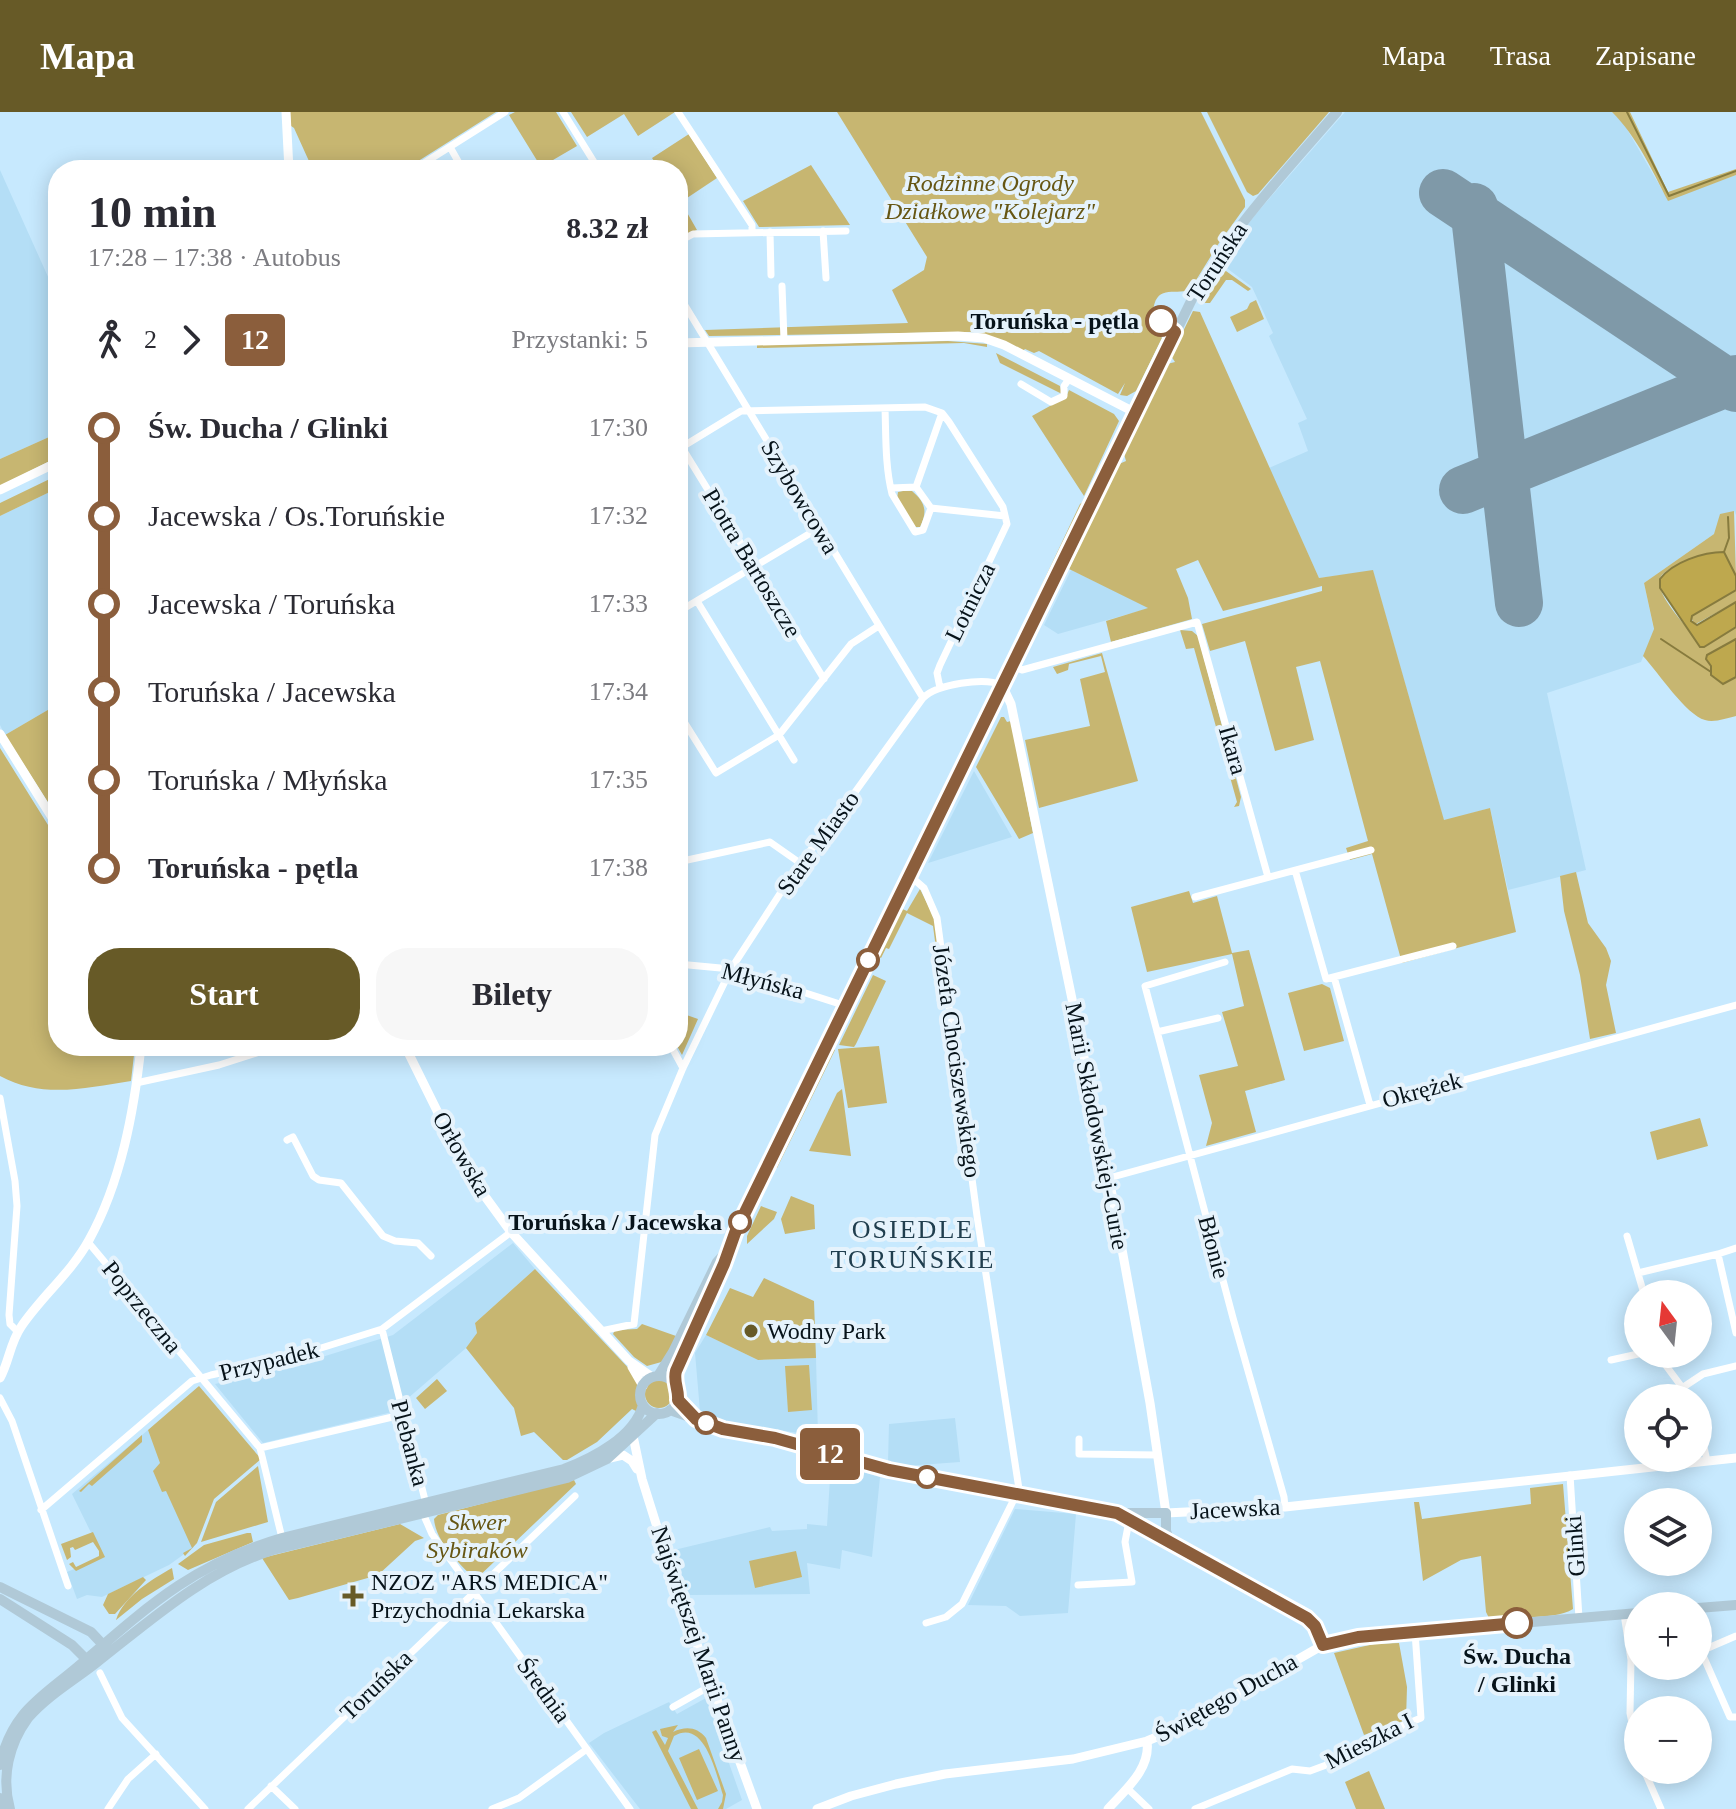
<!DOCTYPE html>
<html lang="pl">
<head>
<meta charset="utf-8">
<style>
	body { margin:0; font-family:Georgia,serif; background:#f7f7f7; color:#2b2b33; height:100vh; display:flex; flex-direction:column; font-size:30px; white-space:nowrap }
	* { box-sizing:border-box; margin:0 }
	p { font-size:26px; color:#7c7c81 }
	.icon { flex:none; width:44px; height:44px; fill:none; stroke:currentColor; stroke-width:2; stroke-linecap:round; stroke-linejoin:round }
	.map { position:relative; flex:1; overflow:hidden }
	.details { position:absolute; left:48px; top:48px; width:640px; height:896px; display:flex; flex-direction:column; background:#fff; border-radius:32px; box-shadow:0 4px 20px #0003 }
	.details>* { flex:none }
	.badge { padding:0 16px; border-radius:6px; font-size:28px; line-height:52px }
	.needle { width:52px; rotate:345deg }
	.buttons { position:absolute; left:1624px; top:1168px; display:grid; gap:16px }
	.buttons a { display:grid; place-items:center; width:88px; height:88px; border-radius:50%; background:#fff; box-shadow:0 4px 20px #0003; font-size:40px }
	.map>.badge { position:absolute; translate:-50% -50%; box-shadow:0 0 0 4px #fff }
	.legs { display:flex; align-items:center; gap:12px; height:88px; padding:0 40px; font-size:26px }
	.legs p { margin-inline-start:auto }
	.headline { display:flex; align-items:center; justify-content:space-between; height:136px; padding:0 40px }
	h1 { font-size:44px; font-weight:800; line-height:60px }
	.button { display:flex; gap:16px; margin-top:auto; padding:16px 40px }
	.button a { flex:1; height:92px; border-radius:32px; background:#675a27; color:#fff; font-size:32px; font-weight:800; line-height:92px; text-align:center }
	.button a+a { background:#f7f7f7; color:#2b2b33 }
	ul { padding:0 40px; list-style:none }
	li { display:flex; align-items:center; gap:28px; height:88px; font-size:30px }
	li i { display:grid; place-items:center; width:12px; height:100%; margin:0 10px; background:currentColor }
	li i::after { content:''; width:20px; height:20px; margin:-10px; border:6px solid; border-radius:50%; background:#fff }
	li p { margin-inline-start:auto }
	li:first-child i { background:linear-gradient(#0000 50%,currentColor 0) }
	li:last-child i { background:linear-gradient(currentColor 50%,#0000 0) }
	header { display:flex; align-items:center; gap:48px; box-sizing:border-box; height:112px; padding:0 40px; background:#675a27; color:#fff }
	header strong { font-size:38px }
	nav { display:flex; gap:44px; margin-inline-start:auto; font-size:28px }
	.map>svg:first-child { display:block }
</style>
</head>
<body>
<header>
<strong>Mapa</strong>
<nav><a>Mapa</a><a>Trasa</a><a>Zapisane</a></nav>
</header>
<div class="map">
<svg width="1736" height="1697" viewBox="0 0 1736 1697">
	<rect width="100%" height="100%" fill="#c7e9fe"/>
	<path fill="#b4def6" d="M1345,0H1612L1624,12L1668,88L1736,63V403L1734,399L1714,422L1644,471L1654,518L1641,550L1547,581L1586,758L1508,778L1490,696L1444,709L1373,459L1319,466L1269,356L1308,339L1298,311L1307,307L1269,224L1273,221L1252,175L1220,151L1255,103Z
		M0,58L58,187V321L0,347Z
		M58,376V592L5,623L0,613V404Z
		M1071,458L1150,496L1058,522L1044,513Z
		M974,659L1012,725L928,751Z
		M513,1131L535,1157L475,1211L477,1221L473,1230L392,1300L263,1331L215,1272L293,1254L393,1223Z
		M706,1223L758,1248L816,1246L818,1324L718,1309L700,1299L695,1241Z
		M955,1306L960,1350L905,1354L888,1350L889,1312Z
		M148,1318L194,1435L169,1453L102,1485L87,1483L77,1487L67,1460L103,1445L72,1382Z
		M831,1351L880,1365L872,1445L842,1438L840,1457L807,1451L810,1482L688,1483L674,1438L770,1415L772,1419L807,1417V1412L827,1414Z
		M1015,1397L1076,1402L1068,1501L1020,1504L1006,1494L968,1493Z
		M706,1586L742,1688L726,1697H640L589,1631L604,1621L669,1590L677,1602Z"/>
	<path fill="#c7b671" d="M290,0H496L404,58H313L294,16L291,14Z
		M515,0H556L577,34L541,55L509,3Z
		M571,0H675L638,24L624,2L587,25Z
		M837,0H1201L1245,88V95L1219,131L1190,178C1173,183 1155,172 1153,201L1149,204L1162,226L1136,279L1127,284L1120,283L1125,271L1118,282L1039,239L1034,241L1025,237L1023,239L983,222L970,220L709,224L705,218L908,211L892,178L924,158L927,145Z
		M1207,0H1329L1258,82L1253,84L1247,80Z
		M1612,0H1630L1668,80L1736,57V63L1668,89C1652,58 1637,25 1612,0Z
		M689,22L717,66L681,90L697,118L678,126V92L680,90L678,58H660L652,46Z
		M811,53L850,113L759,115L743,89Z
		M1219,154L1251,177L1248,179L1232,168H1226L1210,191H1202L1199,185Z
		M1256,188L1264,207L1237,220L1230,205L1247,197L1250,191Z
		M1193,199L1200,200L1319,466L1373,458L1444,708L1490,696L1516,820L1402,851L1372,742L1350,748L1346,736L1368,729L1320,549L1296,555L1314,628L1275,639L1245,529L1210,539L1202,512L1322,479V474L1223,499L1198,448L1176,457L1188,486L1192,507L1111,530L1106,509L1148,496L1069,457L1119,352L1126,349L1124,342L1165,255L1167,252L1175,250L1171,244Z
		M948,229L987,232V235L964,231L757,236V233Z
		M996,241L1060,274L1062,282L1000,251Z
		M1069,278L1114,302L1119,309L1084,384L1032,304L1066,285Z
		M58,321V345L0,374V347Z
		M58,363V376L0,404V391Z
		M903,379H912C925,390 928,399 920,415H915L897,387L898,380Z
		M1087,387L1007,550L1001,559L1080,392Z
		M1734,399L1736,464L1725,446C1705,442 1699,443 1681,452C1675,455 1663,459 1660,466C1653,482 1694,523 1705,535L1736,515V527L1707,543L1723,572L1736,565V604C1727,606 1714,611 1705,608C1686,603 1658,560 1643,544L1654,517L1644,471L1714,422L1720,402Z
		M1736,478V490L1694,513L1691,504Z
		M1180,518L1192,519L1198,524L1241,685L1239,694L1234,695L1237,690L1194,536L1186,537Z
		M1102,541L1138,669L1039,696L1025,628L1090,614L1080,567L1105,560L1101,544L1069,552L1068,558L1057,562L1053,555Z
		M58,592V706L5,623Z
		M1001,605H1004L1007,610L1011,609L1033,721L1019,727L976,655Z
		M0,636L58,729V934H135L131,969C86,976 42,987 0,964Z
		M1576,760L1588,811L1606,836L1611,849L1606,873L1616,921L1590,927L1580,863L1564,799L1560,764Z
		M920,777L935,807L940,844H937L933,814L907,801L889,837L886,836L881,846L877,844L900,796L907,799Z
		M1189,779L1193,791L1217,784L1232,841L1249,838L1285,968L1245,979L1256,1020L1206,1034L1212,1011L1199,963L1238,954L1222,900L1244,894L1232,842L1147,860L1131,795Z
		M873,863L886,869L856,932L854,935L839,933Z
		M1322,872L1330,876L1344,929L1304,939L1288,881Z
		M678,900L698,907L682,943L677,934Z
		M879,934L887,991L848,996L838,937Z
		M832,936L835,938L777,1056L774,1055Z
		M842,977L851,1044L809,1039L837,981Z
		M1700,1006L1708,1034L1657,1048L1650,1020Z
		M791,1084L814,1093L815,1117L785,1122L781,1107Z
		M761,1094L777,1100L774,1107L747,1132V1124Z
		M535,1157L635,1263L639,1274L638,1300L632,1297L597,1330L567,1348H563L534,1320L521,1324L514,1296L466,1236L477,1221L475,1211Z
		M764,1166L814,1189L816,1246L758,1248L706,1223L730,1176L753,1185Z
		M642,1212L676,1224L665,1249L647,1254L634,1245L613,1222L615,1218L637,1217Z
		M809,1253L812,1298L788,1300L785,1254Z
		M437,1267L447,1279L425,1297L416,1286Z
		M645 1282a14 14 0 1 1 28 0a14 14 0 1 1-28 0Z
		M199,1274L261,1347L214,1387L197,1431L185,1444L183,1441L192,1436L166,1379L162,1380L153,1359L160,1351L148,1318Z
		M142,1323V1330L92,1374L89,1372L81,1380L79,1379Z
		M258,1354L268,1410L201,1430L216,1390Z
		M574,1368L576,1372L475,1468C460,1451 436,1431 434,1407L438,1403Z
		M1563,1372L1573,1497C1557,1508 1515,1503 1491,1510L1486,1500L1481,1444L1461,1448L1423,1469L1414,1390H1419L1422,1407L1531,1392L1530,1376Z
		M400,1412L424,1426L415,1429L378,1463L298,1486L289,1488L262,1446Z
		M93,1420L105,1445L76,1459L69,1452L73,1450L76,1455L99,1444V1439L93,1430L75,1438L73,1435L70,1436L71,1445L67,1448L61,1432Z
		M247,1421H251L253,1430L188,1458L178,1452L204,1433Z
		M796,1439L802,1465L755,1476L749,1449Z
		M172,1456L174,1467L142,1487L116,1508C124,1484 151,1468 172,1456Z
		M143,1465L146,1468L115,1502H109L103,1493L108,1482Z
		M1399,1531L1407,1575L1406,1608L1364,1623L1334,1541L1374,1532Z
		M678,1613L673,1620C686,1614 697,1615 706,1626L726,1682L723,1697H718L722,1690L723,1683C716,1662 705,1606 674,1624L668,1639L698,1697H691L652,1620L656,1618L665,1633L668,1626L662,1624L660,1617Z
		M699,1637L718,1679L697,1688L679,1646Z
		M1369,1659L1385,1697H1356L1345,1670Z"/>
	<path fill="#bea84e" stroke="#877b3e" stroke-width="2" d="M1724,440L1736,464V478L1692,504L1691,509L1697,513L1736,490V515L1704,535H1700L1660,476V467C1673,450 1703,440 1724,440Z
		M1736,527V565L1723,572L1711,563V554L1706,547L1707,543Z"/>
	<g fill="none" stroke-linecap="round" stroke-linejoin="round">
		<path stroke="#877b3e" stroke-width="2" d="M1627,0L1669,84L1736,59
			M1724,440L1729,426L1728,405
			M1661,527L1711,560"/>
		<path stroke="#7f99a8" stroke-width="48" d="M1443,81L1736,276
			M1474,95L1519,491
			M1463,378L1736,267"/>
		<path stroke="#fff" stroke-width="7" d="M563,0L599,58
			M678,0L752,113V120
			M450,35L463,58
			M413,58L505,0
			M823,119L826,166
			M770,120L771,163
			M678,130L693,122L846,119
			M782,174L784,228
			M678,182L923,586
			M1021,272L1051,290L1064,284V274L1069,267
			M885,296C886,324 885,354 892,382L915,420L923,418L931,396L916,375L891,376
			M678,329L824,567
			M682,335L741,299L925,295L942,301L949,310L1003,395L1007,412L940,553L937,561L940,576
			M916,375L942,301
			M931,396L1005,404
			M678,484L685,496
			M697,489L794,648
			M678,500L819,416
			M1012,554L1022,558L1197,510L1268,765
			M678,600L716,661L779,623L851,532L877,515
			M678,750L770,730L800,751
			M1295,758L1326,867L1453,834
			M909,763L924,776L937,806L977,1104L1019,1377L962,1492L946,1505L926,1511
			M1195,785L1371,738
			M1225,850L1145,874L1233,1206L1284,1385L1285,1395
			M678,852L731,857L846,894
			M1334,865L1370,993
			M1157,920L1218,906
			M671,934L683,956
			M136,971L219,953L278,934
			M0,986L15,1069L17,1094L9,1203L10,1212L18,1220
			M287,1028L293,1025L313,1064L319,1068L341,1071L383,1124L395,1129L418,1131L431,1144
			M1109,1066L1736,893
			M1627,1124L1644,1182
			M88,1130L260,1336L282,1426
			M1718,1142L1736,1136
			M1638,1161L1718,1142L1736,1221
			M382,1217L426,1392L425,1406L432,1422L630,1697
			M601,1219L634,1212L655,1023L683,956L731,857L800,751L832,712L923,586C937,572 984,565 1002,573
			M1661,1242L1664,1251L1690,1286
			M1611,1248L1638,1242
			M1682,1276L1703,1262L1736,1254
			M0,1286L12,1309L68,1474
			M1698,1307L1707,1349
			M1079,1327V1342L1158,1343
			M260,1336L401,1303
			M1570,1363L1579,1506
			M41,1398L192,1269L211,1263L289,1246L382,1217L511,1120
			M1078,1473L1132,1470L1125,1430L1129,1409
			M1624,1502L1631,1548L1630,1601L1638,1641
			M1736,1524L1701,1539L1730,1605H1736
			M100,1561L122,1606L205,1697
			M673,1595L712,1573
			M1644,1658L1661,1697
			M271,1674L295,1697
			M1127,1676L1149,1697
			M108,1697L128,1667L156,1642
			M248,1697L575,1384
			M492,1697L519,1686L587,1637
			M1195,1697L1292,1657L1310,1659L1337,1649L1360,1631L1421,1606L1415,1520"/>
		<path stroke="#fff" stroke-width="9" d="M286,0L289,58
			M678,231L958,224L984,226L1004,233L1136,301
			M0,378L58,350
			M1002,573L1011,592L1109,1066L1150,1291L1166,1401L1285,1395L1736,1346
			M0,622L58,715
			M405,934L451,1027L484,1083L511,1120L629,1249L652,1265
			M632,1255L643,1274
			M0,1266C9,1250 10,1231 21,1215C41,1185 71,1161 89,1128C121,1070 134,1000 141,934
			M633,1324L642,1367L674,1469L757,1697
			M610,1346L623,1343L632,1349L637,1357
			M817,1697L851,1684L896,1672L945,1662L1073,1647L1147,1629L1178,1616L1323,1533
			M1108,1697C1125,1678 1151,1657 1147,1629"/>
		<path stroke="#b0c9d7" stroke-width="10" d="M658,1264L673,1240L717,1150L726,1140
			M640 1283a19 19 0 1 1 38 0a19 19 0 1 1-38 0Z
			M674,1270L686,1233L724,1152L727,1139L742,1107L1194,183C1233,115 1286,59 1337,0
			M670,1298L723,1317L775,1326L889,1358L1117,1401H1166V1419L1170,1429
			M1117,1401L1307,1506L1315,1514L1323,1533L1358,1525L1638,1501
			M0,1475L91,1520L106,1536
			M0,1487L72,1533L91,1552
			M1698,1496L1736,1493
			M0,1653C12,1598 43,1585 82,1551C148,1494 195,1451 282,1426L564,1357C593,1346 634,1325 643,1293
			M0,1686L2,1697
			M10,1697C1,1665 9,1632 28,1606C47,1584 73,1569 96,1551C151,1508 205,1459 273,1438L567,1366L607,1347L657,1301"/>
	</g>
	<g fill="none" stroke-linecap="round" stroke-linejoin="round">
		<defs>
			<path id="line-1" d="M1161,209L1175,220L735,1121L724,1152L676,1259C673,1270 679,1277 678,1288L696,1307L723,1317L775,1326L889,1358L1117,1401L1307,1506L1315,1514L1323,1533L1358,1525L1517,1511"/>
		</defs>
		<use href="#line-1" stroke="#fff" stroke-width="18"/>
		<use href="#line-1" stroke="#8b5e3c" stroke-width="12"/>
	</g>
	<g fill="#fff" stroke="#8b5e3c" stroke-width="4">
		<circle cx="1161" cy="209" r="14"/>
		<circle cx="868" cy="848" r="10"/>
		<circle cx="740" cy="1110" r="10"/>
		<circle cx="706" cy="1311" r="10"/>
		<circle cx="927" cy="1365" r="10"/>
		<circle cx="1517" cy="1511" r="14"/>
	</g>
	<g fill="#675a27" stroke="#e6f3fc" stroke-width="3">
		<circle cx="751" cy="1219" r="8"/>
		<path d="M349 1472h8v8h8v8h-8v8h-8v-8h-8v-8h8z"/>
	</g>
	<g text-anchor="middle" stroke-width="8" stroke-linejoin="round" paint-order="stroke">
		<g font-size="24" font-style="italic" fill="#665613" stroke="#e6f3fc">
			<text x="990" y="79">Rodzinne Ogrody<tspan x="990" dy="28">Działkowe "Kolejarz"</tspan></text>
			<text x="477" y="1418">Skwer<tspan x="477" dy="28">Sybiraków</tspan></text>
		</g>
		<g font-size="24" fill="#07131a" stroke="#e6f3fc">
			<text transform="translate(1217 150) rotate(-57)" y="8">Toruńska</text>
			<text transform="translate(800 385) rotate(59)" y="8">Szybowcowa</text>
			<text transform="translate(752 451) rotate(59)" y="8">Piotra Bartoszcze</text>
			<text transform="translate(970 490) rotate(-64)" y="8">Lotnicza</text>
			<text transform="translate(1233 638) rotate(74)" y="8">Ikara</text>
			<text transform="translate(818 731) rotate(-54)" y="8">Stare Miasto</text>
			<text transform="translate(763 869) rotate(15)" y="8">Młyńska</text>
			<text transform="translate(957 949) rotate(82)" y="8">Józefa Chociszewskiego</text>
			<text transform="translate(1422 978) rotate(-15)" y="8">Okrężek</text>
			<text transform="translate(1097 1014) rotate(79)" y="8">Marii Skłodowskiej-Curie</text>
			<text transform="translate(462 1042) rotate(60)" y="8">Orłowska</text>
			<text transform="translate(1214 1135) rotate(75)" y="8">Błonie</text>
			<text transform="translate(142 1195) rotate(51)" y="8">Poprzeczna</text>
			<text transform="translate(269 1249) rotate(-14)" y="8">Przypadek</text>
			<text transform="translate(410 1331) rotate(75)" y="8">Plebanka</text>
			<text transform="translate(1235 1397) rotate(-3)" y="8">Jacewska</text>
			<text transform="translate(1575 1434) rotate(-94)" y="8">Glinki</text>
			<text transform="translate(699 1532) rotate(71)" y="8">Najświętszej Marii Panny</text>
			<text transform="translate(376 1573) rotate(-44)" y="8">Toruńska</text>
			<text transform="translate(544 1578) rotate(54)" y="8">Średnia</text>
			<text transform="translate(1226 1586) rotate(-29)" y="8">Świętego Ducha</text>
			<text transform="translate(1369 1629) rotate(-27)" y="8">Mieszka I</text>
		</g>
		<g font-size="24" font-weight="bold" fill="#07131a" stroke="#e6f3fc" text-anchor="end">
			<text x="1139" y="217">Toruńska - pętla</text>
			<text x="722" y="1118">Toruńska / Jacewska</text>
			<text x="1517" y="1552" text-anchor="middle">Św. Ducha<tspan x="1517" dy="28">/ Glinki</tspan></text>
		</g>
		<g font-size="24" fill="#07131a" stroke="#e6f3fc" text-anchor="start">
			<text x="767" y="1227">Wodny Park</text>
			<text x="371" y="1478">NZOZ "ARS MEDICA"<tspan x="371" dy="28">Przychodnia Lekarska</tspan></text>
		</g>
		<g font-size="26" letter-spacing="2" fill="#203e4e" stroke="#e6f3fc">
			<text x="913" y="1126">OSIEDLE<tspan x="913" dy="30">TORUŃSKIE</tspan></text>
		</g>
	</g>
</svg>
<div class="buttons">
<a><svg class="needle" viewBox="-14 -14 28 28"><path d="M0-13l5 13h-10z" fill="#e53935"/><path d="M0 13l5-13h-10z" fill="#7c7c81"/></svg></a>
<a><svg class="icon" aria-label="locate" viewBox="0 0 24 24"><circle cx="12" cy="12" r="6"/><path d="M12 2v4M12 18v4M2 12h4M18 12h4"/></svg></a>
<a><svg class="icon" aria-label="layers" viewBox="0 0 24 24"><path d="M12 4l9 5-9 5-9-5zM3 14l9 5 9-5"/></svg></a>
<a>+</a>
<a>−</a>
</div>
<b class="badge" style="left:830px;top:1342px;background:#8b5e3c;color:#fff">12</b>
<section class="details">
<div class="headline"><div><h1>10 min</h1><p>17:28 – 17:38 · Autobus</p></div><b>8.32 zł</b></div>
<div class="legs"><svg class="icon" aria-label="walk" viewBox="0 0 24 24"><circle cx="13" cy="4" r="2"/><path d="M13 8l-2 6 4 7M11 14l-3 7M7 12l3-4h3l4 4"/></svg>2<svg class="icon" aria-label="forward" viewBox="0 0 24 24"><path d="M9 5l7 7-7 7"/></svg><b class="badge" style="background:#8b5e3c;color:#fff">12</b><p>Przystanki: 5</p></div>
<ul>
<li><i style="color:#8b5e3c"></i><b>Św. Ducha / Glinki</b><p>17:30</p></li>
<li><i style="color:#8b5e3c"></i><span>Jacewska / Os.Toruńskie</span><p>17:32</p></li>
<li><i style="color:#8b5e3c"></i><span>Jacewska / Toruńska</span><p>17:33</p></li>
<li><i style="color:#8b5e3c"></i><span>Toruńska / Jacewska</span><p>17:34</p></li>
<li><i style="color:#8b5e3c"></i><span>Toruńska / Młyńska</span><p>17:35</p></li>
<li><i style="color:#8b5e3c"></i><b>Toruńska - pętla</b><p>17:38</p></li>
</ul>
<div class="button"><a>Start</a><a>Bilety</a></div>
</section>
</div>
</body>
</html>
